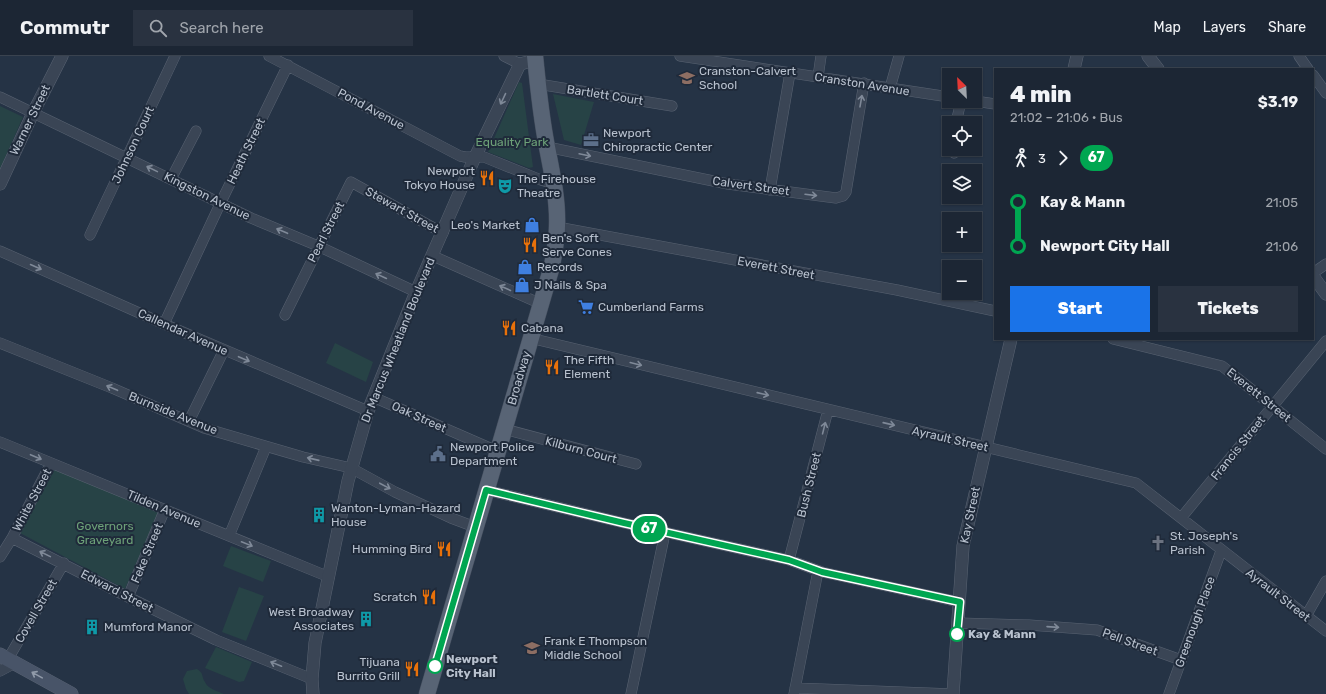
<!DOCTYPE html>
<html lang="en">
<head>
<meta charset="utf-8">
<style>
	body { margin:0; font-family:Rubik,sans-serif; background:#293240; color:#f1f3f6; height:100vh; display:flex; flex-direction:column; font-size:15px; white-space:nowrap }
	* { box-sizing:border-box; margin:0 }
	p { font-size:13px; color:#a0a5ac }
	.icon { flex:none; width:22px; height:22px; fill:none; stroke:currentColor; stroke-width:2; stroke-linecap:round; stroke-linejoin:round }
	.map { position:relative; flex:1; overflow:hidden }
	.side { position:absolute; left:994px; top:12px; width:320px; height:272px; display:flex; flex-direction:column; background:#1c2634; border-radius:0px; box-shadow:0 1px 3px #0004,0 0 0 1px #3a434f }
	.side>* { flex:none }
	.badge { padding:0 8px; border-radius:13px; font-size:14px; line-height:26px }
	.needle { width:26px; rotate:336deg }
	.fabs { position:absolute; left:942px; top:12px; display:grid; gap:8px }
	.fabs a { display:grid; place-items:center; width:40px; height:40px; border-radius:0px; background:#1c2634; box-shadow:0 1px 3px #0004,0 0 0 1px #3a434f; font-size:20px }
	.map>.badge { position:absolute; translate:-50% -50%; box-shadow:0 0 0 2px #fff }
	.legs { display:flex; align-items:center; gap:6px; height:44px; padding:0 16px; font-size:13px }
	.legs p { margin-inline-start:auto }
	.head { display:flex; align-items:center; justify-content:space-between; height:68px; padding:0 16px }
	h1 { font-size:22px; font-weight:800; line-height:30px }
	.action { display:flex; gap:8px; margin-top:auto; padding:8px 16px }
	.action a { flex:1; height:46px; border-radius:0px; background:#1a73e8; color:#fff; font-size:16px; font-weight:800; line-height:46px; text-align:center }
	.action a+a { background:#293240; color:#f1f3f6 }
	ul { padding:0 16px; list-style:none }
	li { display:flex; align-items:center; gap:14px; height:44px; font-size:15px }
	li i { display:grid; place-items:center; width:6px; height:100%; margin:0 5px; background:currentColor }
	li i::after { content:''; width:10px; height:10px; margin:-5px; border:3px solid; border-radius:50%; background:#1c2634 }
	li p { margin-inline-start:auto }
	li:first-child i { background:linear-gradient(#0000 50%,currentColor 0) }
	li:last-child i { background:linear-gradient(currentColor 50%,#0000 0) }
	header { display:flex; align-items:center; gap:24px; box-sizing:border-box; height:56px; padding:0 20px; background:#1c2634; border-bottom:1px solid #3a434f }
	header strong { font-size:19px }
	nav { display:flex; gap:22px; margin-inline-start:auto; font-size:14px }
	.search { width:280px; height:36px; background:#293240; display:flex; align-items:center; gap:10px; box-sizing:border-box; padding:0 14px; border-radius:0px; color:#a0a5ac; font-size:15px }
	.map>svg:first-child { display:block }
</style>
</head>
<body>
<header>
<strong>Commutr</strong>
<div class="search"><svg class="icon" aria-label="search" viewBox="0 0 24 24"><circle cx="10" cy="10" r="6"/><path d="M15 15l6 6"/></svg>Search here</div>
<nav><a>Map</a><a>Layers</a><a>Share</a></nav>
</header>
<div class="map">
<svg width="1326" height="638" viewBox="0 0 1326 638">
	<rect width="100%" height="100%" fill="#253345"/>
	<path fill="#274346" d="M519,26L522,27L533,111L529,112L488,96Z
		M553,38L594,46L581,89L564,84Z
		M0,50L23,61L0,113Z
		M335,287L373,306L366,326L326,307Z
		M55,413L159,455L125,533L20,477Z
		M231,490L271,505L263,526L223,510Z
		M239,531L264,540L246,585L222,576Z
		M216,591L252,606L244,625L239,626L205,612Z
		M197,613C204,617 201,620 205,626C208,633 217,635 224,638H189L186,633L183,623L187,615Z"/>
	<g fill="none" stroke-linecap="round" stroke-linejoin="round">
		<defs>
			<path id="minor" d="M269,0L460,100L465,101H484L541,124L554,128
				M504,0L520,8
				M680,0L949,41
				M1299,0L1308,13
				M1313,19L1326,37
				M818,21L821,0
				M538,28L672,50
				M890,32L899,0
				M0,41L251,162L318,190L416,236
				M975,45L995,48
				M956,67L961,45
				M547,91L728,128L836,142L843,140L846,136L864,27
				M951,93L954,97
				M171,123L196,75
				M770,134L790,17
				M557,171L897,234L995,255
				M90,179L175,0
				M0,195L164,268L368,355
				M433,200L541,248
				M1313,217L1326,208
				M285,259L351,126L443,177
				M164,268L221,146L288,9
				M530,282L1136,427L1326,575
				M1113,283L1222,310L1326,393
				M0,287L112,332L204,372L303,401L351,412L395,436L451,462L475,471
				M373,341L497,395
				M189,365L224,294
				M504,373L636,408
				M0,386L329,521
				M486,434L624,467L789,504L822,516L959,546
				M1181,462L1326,285
				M229,480L266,391
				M12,482L128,541L216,584L312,623
				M0,501L12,482L51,407
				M789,504L828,354
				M128,541L165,453
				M1306,560L1326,525
				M958,567L1029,569L1097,574L1181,604
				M8,603L64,507
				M0,615L15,607
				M795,632L953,638
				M631,638L665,477
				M794,638L818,515
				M1169,638L1221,495"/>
			<path id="tertiary" d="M1148,0L1158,13
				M1074,13L1077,0
				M0,128L33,57L62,0
				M1313,220L1326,238
				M313,638L312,623L315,587L348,425L368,355L416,236L475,101L520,8L536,4
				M953,638L963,490L1011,283"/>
			<path id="secondary" d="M0,599L71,638"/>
			<path id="primary" d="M427,638L552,210C554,197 557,184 557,170C558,144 552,117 547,91C541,61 538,31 535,0"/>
		</defs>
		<use href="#minor" stroke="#596372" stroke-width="11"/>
		<use href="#tertiary" stroke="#596372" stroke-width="13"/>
		<use href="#secondary" stroke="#596372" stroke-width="15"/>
		<use href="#primary" stroke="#444e5e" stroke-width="17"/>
		<use href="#minor" stroke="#3a4555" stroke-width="10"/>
		<use href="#tertiary" stroke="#3a4555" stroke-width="12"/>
		<use href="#secondary" stroke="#485468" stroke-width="14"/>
		<use href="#primary" stroke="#586475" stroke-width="16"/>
	</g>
	<defs><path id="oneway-shaft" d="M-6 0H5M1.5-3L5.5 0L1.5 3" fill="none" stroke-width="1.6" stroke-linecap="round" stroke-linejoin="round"/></defs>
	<g stroke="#7f8998">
		<use href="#oneway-shaft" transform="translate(503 43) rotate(115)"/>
		<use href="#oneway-shaft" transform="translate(861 45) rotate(-80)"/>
		<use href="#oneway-shaft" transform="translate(585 99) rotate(12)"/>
		<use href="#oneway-shaft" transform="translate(152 113) rotate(-154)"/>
		<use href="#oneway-shaft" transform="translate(811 139) rotate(7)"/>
		<use href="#oneway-shaft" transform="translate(282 175) rotate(-157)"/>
		<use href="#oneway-shaft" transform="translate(36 211) rotate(24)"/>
		<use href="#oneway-shaft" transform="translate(381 220) rotate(-155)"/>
		<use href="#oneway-shaft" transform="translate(505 232) rotate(-156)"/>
		<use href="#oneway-shaft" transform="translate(244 303) rotate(23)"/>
		<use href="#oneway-shaft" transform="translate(636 308) rotate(14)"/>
		<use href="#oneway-shaft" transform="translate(112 332) rotate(-157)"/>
		<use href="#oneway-shaft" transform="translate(763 338) rotate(13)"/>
		<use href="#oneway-shaft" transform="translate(889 368) rotate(13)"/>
		<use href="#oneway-shaft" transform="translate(824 372) rotate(-76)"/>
		<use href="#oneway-shaft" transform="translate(36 401) rotate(23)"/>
		<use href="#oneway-shaft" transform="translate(313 403) rotate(-167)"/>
		<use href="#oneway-shaft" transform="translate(385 430) rotate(28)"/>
		<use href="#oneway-shaft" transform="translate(247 488) rotate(22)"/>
		<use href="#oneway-shaft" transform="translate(45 498) rotate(-154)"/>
		<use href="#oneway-shaft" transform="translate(1053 571) rotate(4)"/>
		<use href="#oneway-shaft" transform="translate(276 608) rotate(-158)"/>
	</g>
	<use stroke="#919baa" href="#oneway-shaft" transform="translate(37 619) rotate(-151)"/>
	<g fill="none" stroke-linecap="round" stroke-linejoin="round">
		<defs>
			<path id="line-1" d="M435,610L486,434L624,467L789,504L822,516L960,546L957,578"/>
		</defs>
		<use href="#line-1" stroke="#fff" stroke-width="9"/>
		<use href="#line-1" stroke="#00a651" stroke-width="6"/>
	</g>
	<defs>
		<symbol id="school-bare" viewBox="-9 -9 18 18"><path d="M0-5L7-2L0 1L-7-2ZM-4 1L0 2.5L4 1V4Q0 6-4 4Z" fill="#8d6e63" stroke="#1f2a3a" stroke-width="2.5" paint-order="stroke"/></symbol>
		<symbol id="office-bare" viewBox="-9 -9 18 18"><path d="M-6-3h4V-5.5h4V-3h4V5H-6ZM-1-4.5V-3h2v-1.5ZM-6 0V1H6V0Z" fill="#5c6f8a" stroke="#1f2a3a" stroke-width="2.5" paint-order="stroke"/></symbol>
		<symbol id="restaurant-bare" viewBox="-9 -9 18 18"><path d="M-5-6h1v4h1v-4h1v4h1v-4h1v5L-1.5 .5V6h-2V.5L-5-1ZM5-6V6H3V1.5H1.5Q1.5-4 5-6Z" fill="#e8710a" stroke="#1f2a3a" stroke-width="2.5" paint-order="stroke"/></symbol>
		<symbol id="theatre-bare" viewBox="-9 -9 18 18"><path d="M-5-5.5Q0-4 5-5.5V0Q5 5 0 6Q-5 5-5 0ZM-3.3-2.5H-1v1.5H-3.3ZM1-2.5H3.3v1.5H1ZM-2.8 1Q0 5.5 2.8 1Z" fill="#0f9aa8" stroke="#1f2a3a" stroke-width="2.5" paint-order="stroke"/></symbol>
		<symbol id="shop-bare" viewBox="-9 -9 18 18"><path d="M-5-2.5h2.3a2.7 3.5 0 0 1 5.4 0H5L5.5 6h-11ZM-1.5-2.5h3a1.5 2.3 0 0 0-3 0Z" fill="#3f7fe0" stroke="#1f2a3a" stroke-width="2.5" paint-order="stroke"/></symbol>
		<symbol id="supermarket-bare" viewBox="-9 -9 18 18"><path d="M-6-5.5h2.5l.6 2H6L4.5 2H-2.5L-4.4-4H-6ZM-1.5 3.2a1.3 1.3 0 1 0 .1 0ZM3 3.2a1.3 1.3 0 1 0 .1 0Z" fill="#3f7fe0" stroke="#1f2a3a" stroke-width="2.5" paint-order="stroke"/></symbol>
		<symbol id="civic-bare" viewBox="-9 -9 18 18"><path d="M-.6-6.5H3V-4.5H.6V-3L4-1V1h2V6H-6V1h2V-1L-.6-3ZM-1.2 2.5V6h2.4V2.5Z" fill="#5c6f8a" stroke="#1f2a3a" stroke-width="2.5" paint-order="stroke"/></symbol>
		<symbol id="building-bare" viewBox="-9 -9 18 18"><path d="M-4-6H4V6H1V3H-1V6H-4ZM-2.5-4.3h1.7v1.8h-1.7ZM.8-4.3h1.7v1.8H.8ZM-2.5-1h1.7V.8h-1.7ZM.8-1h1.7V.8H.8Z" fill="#0f9aa8" stroke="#1f2a3a" stroke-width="2.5" paint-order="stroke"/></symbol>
		<symbol id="church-bare" viewBox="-9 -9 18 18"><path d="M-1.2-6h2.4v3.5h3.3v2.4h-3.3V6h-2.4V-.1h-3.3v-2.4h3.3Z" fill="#6b7280" stroke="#1f2a3a" stroke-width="2.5" paint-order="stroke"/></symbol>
	</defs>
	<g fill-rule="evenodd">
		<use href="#school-bare" x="676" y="11" width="22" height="22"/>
		<use href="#office-bare" x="580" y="73" width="22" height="22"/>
		<use href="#restaurant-bare" x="476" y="111" width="22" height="22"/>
		<use href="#theatre-bare" x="494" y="119" width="22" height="22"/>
		<use href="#shop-bare" x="521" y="158" width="22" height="22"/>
		<use href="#restaurant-bare" x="519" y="178" width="22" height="22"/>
		<use href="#shop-bare" x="514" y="200" width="22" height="22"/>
		<use href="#shop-bare" x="511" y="218" width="22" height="22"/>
		<use href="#supermarket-bare" x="575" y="240" width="22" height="22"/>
		<use href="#restaurant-bare" x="498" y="261" width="22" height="22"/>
		<use href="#restaurant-bare" x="541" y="300" width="22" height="22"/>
		<use href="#civic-bare" x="427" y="387" width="22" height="22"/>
		<use href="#building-bare" x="308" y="448" width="22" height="22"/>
		<use href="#church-bare" x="1147" y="476" width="22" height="22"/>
		<use href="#restaurant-bare" x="433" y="482" width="22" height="22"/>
		<use href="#restaurant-bare" x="418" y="530" width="22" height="22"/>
		<use href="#building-bare" x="355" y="552" width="22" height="22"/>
		<use href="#building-bare" x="81" y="560" width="22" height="22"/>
		<use href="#school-bare" x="521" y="581" width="22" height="22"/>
		<use href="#restaurant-bare" x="401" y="602" width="22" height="22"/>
	</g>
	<g fill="#fff" stroke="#00a651" stroke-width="2">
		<circle cx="957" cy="578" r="7"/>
		<circle cx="435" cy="610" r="7"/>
	</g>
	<g text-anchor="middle" stroke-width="4" stroke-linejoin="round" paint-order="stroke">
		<g font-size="12" fill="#b8c1ce" stroke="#1f2a3a" text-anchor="start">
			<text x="699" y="19">Cranston-Calvert<tspan x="699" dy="14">School</tspan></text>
			<text x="603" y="81">Newport<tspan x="603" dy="14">Chiropractic Center</tspan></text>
			<text x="475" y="119" text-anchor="end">Newport<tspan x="475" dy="14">Tokyo House</tspan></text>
			<text x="517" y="127">The Firehouse<tspan x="517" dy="14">Theatre</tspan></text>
			<text x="520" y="173" text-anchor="end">Leo's Market</text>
			<text x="542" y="186">Ben's Soft<tspan x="542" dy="14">Serve Cones</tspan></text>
			<text x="537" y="215">Records</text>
			<text x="534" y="233">J Nails &amp; Spa</text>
			<text x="598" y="255">Cumberland Farms</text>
			<text x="521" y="276">Cabana</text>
			<text x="564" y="308">The Fifth<tspan x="564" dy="14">Element</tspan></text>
			<text x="450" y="395">Newport Police<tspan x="450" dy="14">Department</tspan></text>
			<text x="331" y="456">Wanton-Lyman-Hazard<tspan x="331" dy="14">House</tspan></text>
			<text x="1170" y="484">St. Joseph's<tspan x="1170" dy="14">Parish</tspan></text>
			<text x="432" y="497" text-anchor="end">Humming Bird</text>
			<text x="417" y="545" text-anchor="end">Scratch</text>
			<text x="354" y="560" text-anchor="end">West Broadway<tspan x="354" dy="14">Associates</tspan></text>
			<text x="104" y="575">Mumford Manor</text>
			<text x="544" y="589">Frank E Thompson<tspan x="544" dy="14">Middle School</tspan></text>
			<text x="400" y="610" text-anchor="end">Tijuana<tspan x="400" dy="14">Burrito Grill</tspan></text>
		</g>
		<g font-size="12" fill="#b8c1ce" stroke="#1f2a3a">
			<text transform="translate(862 28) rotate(9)" y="4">Cranston Avenue</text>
			<text transform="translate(605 39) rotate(9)" y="4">Bartlett Court</text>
			<text transform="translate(371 53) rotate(28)" y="4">Pond Avenue</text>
			<text transform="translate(30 64) rotate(-64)" y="4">Warner Street</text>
			<text transform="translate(133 89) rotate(-65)" y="4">Johnson Court</text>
			<text transform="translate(246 95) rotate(-64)" y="4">Heath Street</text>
			<text transform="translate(751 130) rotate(8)" y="4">Calvert Street</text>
			<text transform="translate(207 140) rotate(26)" y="4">Kingston Avenue</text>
			<text transform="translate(402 154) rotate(29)" y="4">Stewart Street</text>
			<text transform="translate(326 176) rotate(-63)" y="4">Pearl Street</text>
			<text transform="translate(776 212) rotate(11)" y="4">Everett Street</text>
			<text transform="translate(183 276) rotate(24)" y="4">Callendar Avenue</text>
			<text transform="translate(398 284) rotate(-68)" y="4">Dr Marcus Wheatland Boulevard</text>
			<text transform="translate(519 322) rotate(-74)" y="4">Broadway</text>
			<text transform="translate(1259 339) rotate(39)" y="4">Everett Street</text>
			<text transform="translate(173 357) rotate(22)" y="4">Burnside Avenue</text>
			<text transform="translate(419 361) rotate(24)" y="4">Oak Street</text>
			<text transform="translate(950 383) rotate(13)" y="4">Ayrault Street</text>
			<text transform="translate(1238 392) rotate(-51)" y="4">Francis Street</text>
			<text transform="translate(581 394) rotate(15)" y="4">Kilburn Court</text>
			<text transform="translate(809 429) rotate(-76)" y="4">Bush Street</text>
			<text transform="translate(32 444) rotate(-62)" y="4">White Street</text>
			<text transform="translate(164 453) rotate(23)" y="4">Tilden Avenue</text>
			<text transform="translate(970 459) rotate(-78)" y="4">Kay Street</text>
			<text transform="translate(147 497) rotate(-67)" y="4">Feke Street</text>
			<text transform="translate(117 535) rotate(27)" y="4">Edward Street</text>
			<text transform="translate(1278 539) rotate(38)" y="4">Ayrault Street</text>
			<text transform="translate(36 555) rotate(-60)" y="4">Covell Street</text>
			<text transform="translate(1195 566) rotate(-70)" y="4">Greenough Place</text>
			<text transform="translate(1130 586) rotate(20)" y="4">Pell Street</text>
		</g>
		<g font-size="12" fill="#6da178" stroke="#1f2a3a">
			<text x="512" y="90">Equality Park</text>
			<text x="105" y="474">Governors<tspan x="105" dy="14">Graveyard</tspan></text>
		</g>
		<g font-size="12" font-weight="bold" fill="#b8c1ce" stroke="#1f2a3a" text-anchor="start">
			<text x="968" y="582">Kay &amp; Mann</text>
			<text x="446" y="607">Newport<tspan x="446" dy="14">City Hall</tspan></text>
		</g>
	</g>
</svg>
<div class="fabs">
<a><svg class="needle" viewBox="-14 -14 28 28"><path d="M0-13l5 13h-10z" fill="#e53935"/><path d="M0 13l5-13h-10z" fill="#a0a5ac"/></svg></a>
<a><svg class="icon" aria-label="locate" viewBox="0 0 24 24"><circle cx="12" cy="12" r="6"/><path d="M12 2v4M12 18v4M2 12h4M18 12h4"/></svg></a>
<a><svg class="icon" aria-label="layers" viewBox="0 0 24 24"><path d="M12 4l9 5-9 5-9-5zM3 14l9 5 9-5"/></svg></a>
<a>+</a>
<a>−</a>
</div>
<b class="badge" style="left:649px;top:473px;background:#00a651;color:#fff">67</b>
<section class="side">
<div class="head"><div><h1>4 min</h1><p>21:02 – 21:06 · Bus</p></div><b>$3.19</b></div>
<div class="legs"><svg class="icon" aria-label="walk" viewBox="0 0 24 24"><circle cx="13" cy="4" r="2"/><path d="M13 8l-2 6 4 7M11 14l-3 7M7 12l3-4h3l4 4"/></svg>3<svg class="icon" aria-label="forward" viewBox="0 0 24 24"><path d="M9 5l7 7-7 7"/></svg><b class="badge" style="background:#00a651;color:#fff">67</b></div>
<ul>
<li><i style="color:#00a651"></i><b>Kay &amp; Mann</b><p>21:05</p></li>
<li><i style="color:#00a651"></i><b>Newport City Hall</b><p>21:06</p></li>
</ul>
<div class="action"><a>Start</a><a>Tickets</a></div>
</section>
</div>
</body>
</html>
